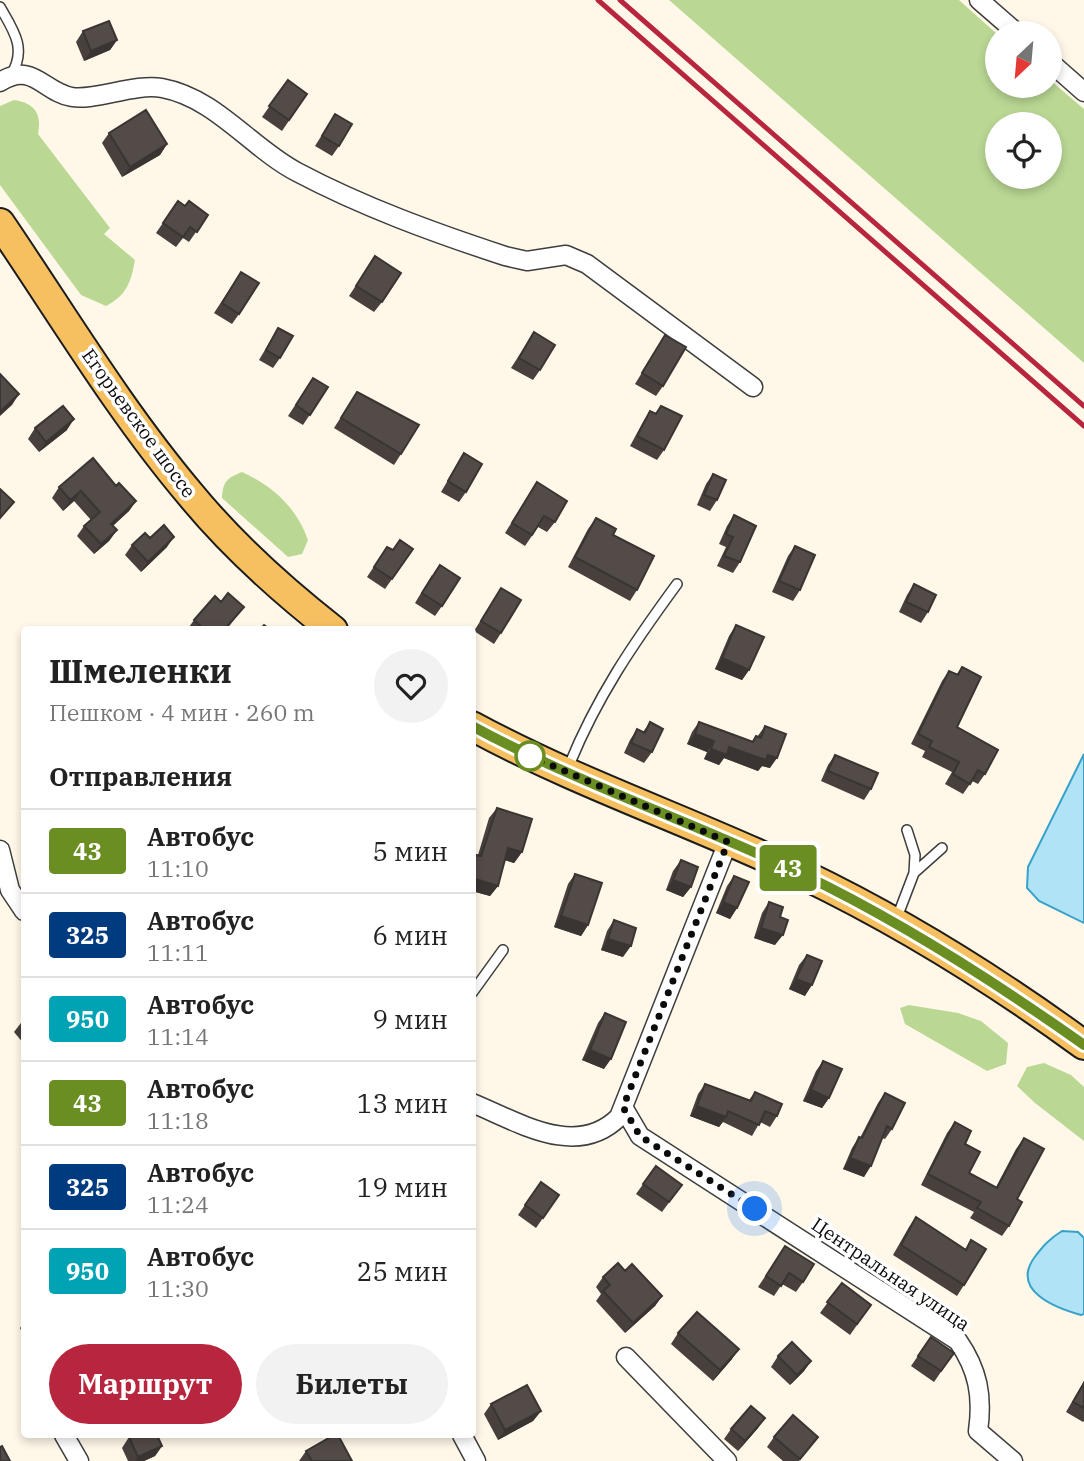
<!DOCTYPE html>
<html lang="ru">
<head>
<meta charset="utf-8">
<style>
	body { margin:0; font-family:"IBM Plex Serif",serif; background:#f2f2f2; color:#222; height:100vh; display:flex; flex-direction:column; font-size:26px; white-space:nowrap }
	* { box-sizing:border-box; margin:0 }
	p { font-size:23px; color:#767676 }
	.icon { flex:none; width:38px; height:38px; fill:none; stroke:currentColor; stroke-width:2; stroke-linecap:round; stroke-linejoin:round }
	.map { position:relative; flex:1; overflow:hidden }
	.details { position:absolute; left:21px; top:626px; width:455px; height:812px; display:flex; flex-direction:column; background:#fff; border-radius:7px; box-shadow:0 4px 10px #0003 }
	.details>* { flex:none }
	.badge { padding:0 14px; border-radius:5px; font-size:24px; line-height:46px }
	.needle { width:46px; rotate:206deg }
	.controls { position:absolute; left:985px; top:21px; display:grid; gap:14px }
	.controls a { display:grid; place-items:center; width:77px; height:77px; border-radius:50%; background:#fff; box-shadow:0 4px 10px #0003; font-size:35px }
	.you { position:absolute; width:35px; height:35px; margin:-18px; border:5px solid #fff; border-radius:50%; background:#1a73e8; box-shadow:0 0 0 10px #1a73e833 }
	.map>.badge { position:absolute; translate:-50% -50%; box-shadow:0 0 0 4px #fff }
	h2 { padding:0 28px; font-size:26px; line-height:63px }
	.round { display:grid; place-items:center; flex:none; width:74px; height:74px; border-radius:37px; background:#f2f2f2 }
	.headline { display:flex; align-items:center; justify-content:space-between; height:119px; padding:0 28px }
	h1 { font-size:33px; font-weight:800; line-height:52px }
	.cta { display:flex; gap:14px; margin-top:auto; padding:14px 28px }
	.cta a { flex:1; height:80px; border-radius:42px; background:#b7263e; color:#fff; font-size:28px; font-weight:800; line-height:80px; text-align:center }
	.cta a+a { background:#f2f2f2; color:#222 }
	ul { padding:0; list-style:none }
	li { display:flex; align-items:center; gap:21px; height:84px; padding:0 28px; border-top:2px solid #e0e0e0 }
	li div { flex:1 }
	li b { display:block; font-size:26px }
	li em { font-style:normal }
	li .badge { min-width:77px; font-weight:700; text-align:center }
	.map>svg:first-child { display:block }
</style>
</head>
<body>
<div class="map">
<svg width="1084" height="1461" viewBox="0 0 1084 1461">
	<rect width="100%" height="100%" fill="#fff8e9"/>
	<path fill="#bad894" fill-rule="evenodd" d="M669,0H959L997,34L998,86H1050V80L1084,109V363ZM1050,124V177H998V124Z
		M14,100C35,103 42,114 38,134L110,228L104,234L135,260C131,282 127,295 106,306L81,295L0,185V106Z
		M242,472C273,486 297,508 308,540L302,554L288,557L222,498C223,481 227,478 242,472Z
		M909,1005L958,1013L981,1021L1008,1043L1006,1064L987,1071L905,1024L900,1008Z
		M1044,1063L1071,1075L1084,1087V1141L1035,1103L1017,1086L1027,1067Z"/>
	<path fill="#afe3f5" stroke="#37a1ca" stroke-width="2" d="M1084,754V923L1039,901L1027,888L1028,867Z
		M1062,1231L1078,1232L1084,1238V1314L1081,1315C1056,1308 1011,1291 1034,1258C1043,1246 1049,1239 1062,1231Z"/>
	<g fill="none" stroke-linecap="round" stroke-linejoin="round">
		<defs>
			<path id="service" d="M0,7C14,31 27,49 11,75
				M568,768C596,698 633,644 677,584
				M907,830L915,855L914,873
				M896,920L914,873L942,848
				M472,993L503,950"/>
			<path id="minor" d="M979,0L1017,33
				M1050,62L1084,92
				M0,82C33,61 43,92 72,97C95,101 135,83 162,88C216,98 251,148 297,172C363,207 435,233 505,256L527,261L566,255L587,264L753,387
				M0,850L10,890L24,911
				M472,1103C517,1121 576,1160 619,1117L728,842
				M623,1107L640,1136L958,1341C978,1370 983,1396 978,1431L1013,1461
				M626,1357L727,1461
				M64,1435L79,1461
				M462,1435L476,1461"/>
			<path id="primary" d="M0,223C62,314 119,410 190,494C231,544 282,590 333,630
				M472,726C579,784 693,822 802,874C902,922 995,980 1084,1045"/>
		</defs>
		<use href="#service" stroke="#3e3e3e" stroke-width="12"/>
		<use href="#minor" stroke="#3e3e3e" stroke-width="21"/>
		<use href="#primary" stroke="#1c1c1c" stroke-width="32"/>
		<use href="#service" stroke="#fff" stroke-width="9"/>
		<use href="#minor" stroke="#fff" stroke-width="18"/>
		<use href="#primary" stroke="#f6c061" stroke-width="28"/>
		<path stroke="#b7263e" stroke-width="5" d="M598,0L1084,426
			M620,0L1084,406"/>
	</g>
	<path fill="#47403d" d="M83,31L117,40L110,50L84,61L76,42Z
		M288,80L307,94L282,131L262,117Z
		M335,114L339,146L332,156L315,146Z
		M109,133L167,144L160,155L122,177L102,143Z
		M178,201L185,206L208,215L189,242L183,238L176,247L156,233Z
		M368,267L382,302L374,312L349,296Z
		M241,272L239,314L232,324L214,313Z
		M278,328L280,358L273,368L259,360Z
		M534,332L540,370L533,380L511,368Z
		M665,335L663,386L656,396L635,384Z
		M313,378L328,387L303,425L288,416Z
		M357,392L401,454L394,465L334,428Z
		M661,406L664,450L657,460L630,446L643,422L650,411L655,414Z
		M35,428L67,430L39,452L28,439Z
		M464,453L466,492L459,502L441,492Z
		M713,474L717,500L710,511L697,505L706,484Z
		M537,482L555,522L547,532L538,527L525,546L505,533Z
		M116,486L136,501L129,511L113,526L117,530L109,541L94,554L77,536L84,526L91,520L74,501L63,511L52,498L59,487Z
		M734,515L740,562L733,573L717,566L726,547L719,544L727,526Z
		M596,518L613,535L637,590L630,601L568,567L588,529Z
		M150,538L167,547L141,572L125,555L132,545Z
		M795,546L800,590L793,601L772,592L788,556Z
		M387,547L393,550L413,549L385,589L367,577Z
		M432,575L442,606L435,616L415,603Z
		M914,584L928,612L921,623L899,612L907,595Z
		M501,588V633L494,644L474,631Z
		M221,602L244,607L226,630H187L194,620Z
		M736,625L749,670L742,680L715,669L729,636Z
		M962,667L957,727L985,774L978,784L972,781L963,794L945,784L952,772L922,757L925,751L911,744L942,681L949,671L956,675Z
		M650,722L652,752L644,763L624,753L630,740L637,729L643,732Z
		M699,722L752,741L756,736L757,737L765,726L770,768L762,766L758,771L724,758L719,765L704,759L707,752L687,744L692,732Z
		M835,755L871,789L864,800L821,781L828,765Z
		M497,808L522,852L514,863L505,860L498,886L490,896L472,891V860L476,855H478L489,818Z
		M681,860L691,887L683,897L666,890L673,871Z
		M575,874L588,925L581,936L554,927L568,884Z
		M734,876L737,908L730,919L716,913L727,886Z
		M769,902L780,917L775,945L754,938L762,913Z
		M614,920L623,957L601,950L607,931Z
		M807,955L805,996L789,989L799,965Z
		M605,1013L604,1069L582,1060L598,1023Z
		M24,1019V1044L14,1032Z
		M823,1061L829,1098L822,1108L803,1101L816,1071Z
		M705,1084L749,1100L755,1092L777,1116L770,1127L760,1122L752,1136L723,1122L719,1127L690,1116L698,1094Z
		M885,1093L892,1129L885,1139L882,1138L864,1177L843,1169L852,1148L859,1137L860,1138L878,1103Z
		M955,1122L965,1144L969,1173L996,1187L1016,1149L1024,1138L1009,1226L1002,1236L970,1218L974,1212L921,1185L947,1133Z
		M656,1166L682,1185L662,1212L636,1194Z
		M541,1182L559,1195L536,1228L518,1215Z
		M916,1217L965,1250L971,1240L964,1285L957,1296L893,1255L909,1227Z
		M785,1246L803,1282L796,1292L782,1284L774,1296L758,1287Z
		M625,1271L662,1296L655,1306L625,1333L596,1301L601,1294L596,1287L603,1277Z
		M842,1283L871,1305L850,1335L820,1313Z
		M24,1322V1337L20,1328Z
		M678,1333L732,1359L713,1381L671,1344Z
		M931,1337L954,1353L934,1382L911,1366Z
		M778,1356L811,1361L804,1371L790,1385L771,1367Z
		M1084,1381V1421L1083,1422L1066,1412Z
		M491,1404L541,1411L533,1421L498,1440L484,1414Z
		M758,1428L738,1451L724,1439L731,1429Z
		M129,1437L162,1446L155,1456L144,1461H128L122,1448Z
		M774,1437H818L799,1461H783L767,1447Z
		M306,1451L352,1461H299Z"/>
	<path fill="#3a3432" d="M117,40L110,50L84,61L91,51Z
		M167,144L160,155L122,177L130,167Z
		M19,394L12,405L0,416V412Z
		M74,419L67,430L39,452L46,442Z
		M81,491L74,501L63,511L70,500Z
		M136,501L129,511L103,534L111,524Z
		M117,530L109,541L94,554L101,544Z
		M174,537L167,547L141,572L148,562Z
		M722,658L749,670L742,680L715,669Z
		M695,734L714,741L707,752L687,744Z
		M729,747L768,755L777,758L770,768L762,766L758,771L724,758L719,765L704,759L711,749Z
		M508,848L522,852L514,863L501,859Z
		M472,878L498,886L490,896L472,891Z
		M673,880L691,887L683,897L666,890Z
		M723,902L737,908L730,919L716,913Z
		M561,916L588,925L581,936L554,927Z
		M761,928L783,935L775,945L754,938Z
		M608,939L631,946L623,957L601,950Z
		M796,979L812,985L805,996L789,989Z
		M590,1050L611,1059L604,1069L582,1060Z
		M811,1090L829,1098L822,1108L803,1101Z
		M697,1106L726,1117L719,1127L690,1116Z
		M850,1158L871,1166L864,1177L843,1169Z
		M662,1296L655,1306L625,1333L633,1323Z
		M739,1349L732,1359L713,1381L720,1370Z
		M811,1361L804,1371L790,1385L797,1375Z
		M541,1411L533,1421L498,1440L505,1430Z
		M765,1418L758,1428L738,1451L745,1441Z
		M162,1446L155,1456L144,1461H135L138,1457Z"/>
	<path fill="#534b47" stroke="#3a3432" stroke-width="2" d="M109,21L117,40L91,51L83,31Z
		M288,80L307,94L289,120L269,106Z
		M146,110L167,144L130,167L109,133Z
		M335,114L352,124L339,146L322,136Z
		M178,201L185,206L189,201L208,215L197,232L190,227L183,237L163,223Z
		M375,256L401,273L382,302L356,286Z
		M241,272L259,283L239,314L222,303Z
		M278,328L293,336L280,358L266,350Z
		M534,332L555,345L540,370L519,358Z
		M665,335L686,347L663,386L642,373Z
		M0,374L19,394L0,412Z
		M313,378L328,387L310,415L296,405Z
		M357,392L419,425L401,454L341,418Z
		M63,406L74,419L46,442L35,428Z
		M661,406L682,416L664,450L637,436L650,411L656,414Z
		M464,453L482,464L466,492L448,481Z
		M93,458L116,486L119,483L136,501L111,524L117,530L101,544L84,526L100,512L81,491L70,500L59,487Z
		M713,474L726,480L717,500L704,495Z
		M537,482L567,501L555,522L544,516L532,535L512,523Z
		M0,489L14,502L0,518Z
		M734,515L756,526L740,562L724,556L733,537L726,534Z
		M596,518L616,529L613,535L654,556L637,590L575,557Z
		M164,525L174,537L148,562L132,545L145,533L150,538Z
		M400,540L413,549L392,579L374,567L387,547L393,550Z
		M795,546L815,555L800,590L779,581Z
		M440,565L460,578L442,606L422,593Z
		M914,584L936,595L928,612L906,602Z
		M501,588L521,600L501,633L481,621Z
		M228,593L244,607L224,630H205L194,620L215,596L221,602Z
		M264,625L271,630H260Z
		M736,625L764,637L749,670L722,658Z
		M962,667L981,677L957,727L998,750L985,774L978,770L970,784L953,774L959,762L929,747L932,741L918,734L949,671L958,675Z
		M650,722L663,729L652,752L631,743L637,729L645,733Z
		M699,722L753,742L756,736L761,738L765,726L786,734L777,758L768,755L766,760L729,747L727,755L711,749L714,741L695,734Z
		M835,755L878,773L871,789L828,771Z
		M497,808L532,819L522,852L508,848L498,886L472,878V867L476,855L481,856Z
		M681,860L698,867L691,887L673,880Z
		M575,874L602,883L588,925L561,916Z
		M734,876L749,882L737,908L723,902Z
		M769,902L783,907L780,917L788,920L783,935L761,928Z
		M614,920L636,928L631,946L608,939Z
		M807,955L822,961L812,985L796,979Z
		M605,1013L626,1022L611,1059L590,1050Z
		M823,1061L842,1069L829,1098L811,1090Z
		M705,1084L751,1101L755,1092L782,1104L777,1116L765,1111L759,1125L728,1111L726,1117L697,1106Z
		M885,1093L905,1103L892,1129L887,1126L871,1166L850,1158L859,1137L862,1138Z
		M955,1122L971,1131L965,1144L980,1152L969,1173L997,1188L1024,1138L1044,1149L1017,1199L1022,1202L1009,1226L977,1208L981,1202L928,1174Z
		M656,1166L682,1185L669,1202L643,1184Z
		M541,1182L559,1195L543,1218L525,1205Z
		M916,1217L966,1250L971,1240L986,1249L964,1285L901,1245Z
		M785,1246L814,1264L803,1282L789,1273L781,1286L766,1276Z
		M618,1263L625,1271L632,1264L662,1296L633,1323L603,1291L610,1285L603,1277Z
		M842,1283L871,1305L857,1324L827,1302Z
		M697,1312L739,1349L720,1370L678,1333Z
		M931,1337L954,1353L941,1371L918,1356Z
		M792,1342L811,1361L797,1375L778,1356Z
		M1084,1383V1408L1073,1402Z
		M527,1385L541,1411L505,1430L491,1404Z
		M751,1406L765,1418L745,1441L731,1429Z
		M793,1415L818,1437L800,1459L774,1437Z
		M134,1435H157L162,1446L138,1457L129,1437Z
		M334,1435H338L352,1461H312L306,1451Z
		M2,1446L10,1461H0V1447Z"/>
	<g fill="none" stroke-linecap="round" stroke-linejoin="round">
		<defs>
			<path id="line" d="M472,726C579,784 693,822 802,874C902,922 994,981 1084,1045"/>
		</defs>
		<use href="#line" stroke="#fff" stroke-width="16"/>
		<use href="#line" stroke="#6b8e23" stroke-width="10"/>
		<path stroke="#0b0b0b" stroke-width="7" stroke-dasharray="0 12.6" d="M530,756L728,842L623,1107L640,1136L755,1209"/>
	</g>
	<circle fill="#fff" stroke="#6b8e23" stroke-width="3.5" cx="530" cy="756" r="14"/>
	<g text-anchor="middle" stroke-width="7" stroke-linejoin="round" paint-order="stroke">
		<g font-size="19" fill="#0b0b0b" stroke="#fff">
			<text transform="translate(139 423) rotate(54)" y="7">Егорьевское шоссе</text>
			<text transform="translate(891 1274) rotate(34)" y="7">Центральная улица</text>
		</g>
	</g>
</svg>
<div class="controls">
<a><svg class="needle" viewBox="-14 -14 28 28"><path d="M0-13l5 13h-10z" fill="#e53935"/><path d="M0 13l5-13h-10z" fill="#767676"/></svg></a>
<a><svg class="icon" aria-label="locate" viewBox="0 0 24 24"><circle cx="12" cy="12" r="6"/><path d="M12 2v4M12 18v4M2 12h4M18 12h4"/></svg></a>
</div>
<div class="you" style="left:755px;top:1209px"></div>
<b class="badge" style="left:788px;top:868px;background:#6b8e23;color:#fff">43</b>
<section class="details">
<div class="headline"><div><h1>Шмеленки</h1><p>Пешком · 4 мин · 260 m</p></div><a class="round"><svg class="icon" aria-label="heart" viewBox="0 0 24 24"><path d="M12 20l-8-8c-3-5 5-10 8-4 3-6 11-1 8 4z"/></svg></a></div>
<h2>Отправления</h2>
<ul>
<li><span class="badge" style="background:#6b8e23;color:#fff">43</span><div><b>Автобус</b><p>11:10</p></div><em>5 мин</em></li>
<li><span class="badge" style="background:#003b80;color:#fff">325</span><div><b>Автобус</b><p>11:11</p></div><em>6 мин</em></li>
<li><span class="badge" style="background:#00a3b4;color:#fff">950</span><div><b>Автобус</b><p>11:14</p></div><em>9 мин</em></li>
<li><span class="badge" style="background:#6b8e23;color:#fff">43</span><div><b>Автобус</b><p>11:18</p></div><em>13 мин</em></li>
<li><span class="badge" style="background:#003b80;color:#fff">325</span><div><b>Автобус</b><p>11:24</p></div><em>19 мин</em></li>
<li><span class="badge" style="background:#00a3b4;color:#fff">950</span><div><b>Автобус</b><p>11:30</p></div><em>25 мин</em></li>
</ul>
<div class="cta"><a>Маршрут</a><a>Билеты</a></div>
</section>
</div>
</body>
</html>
